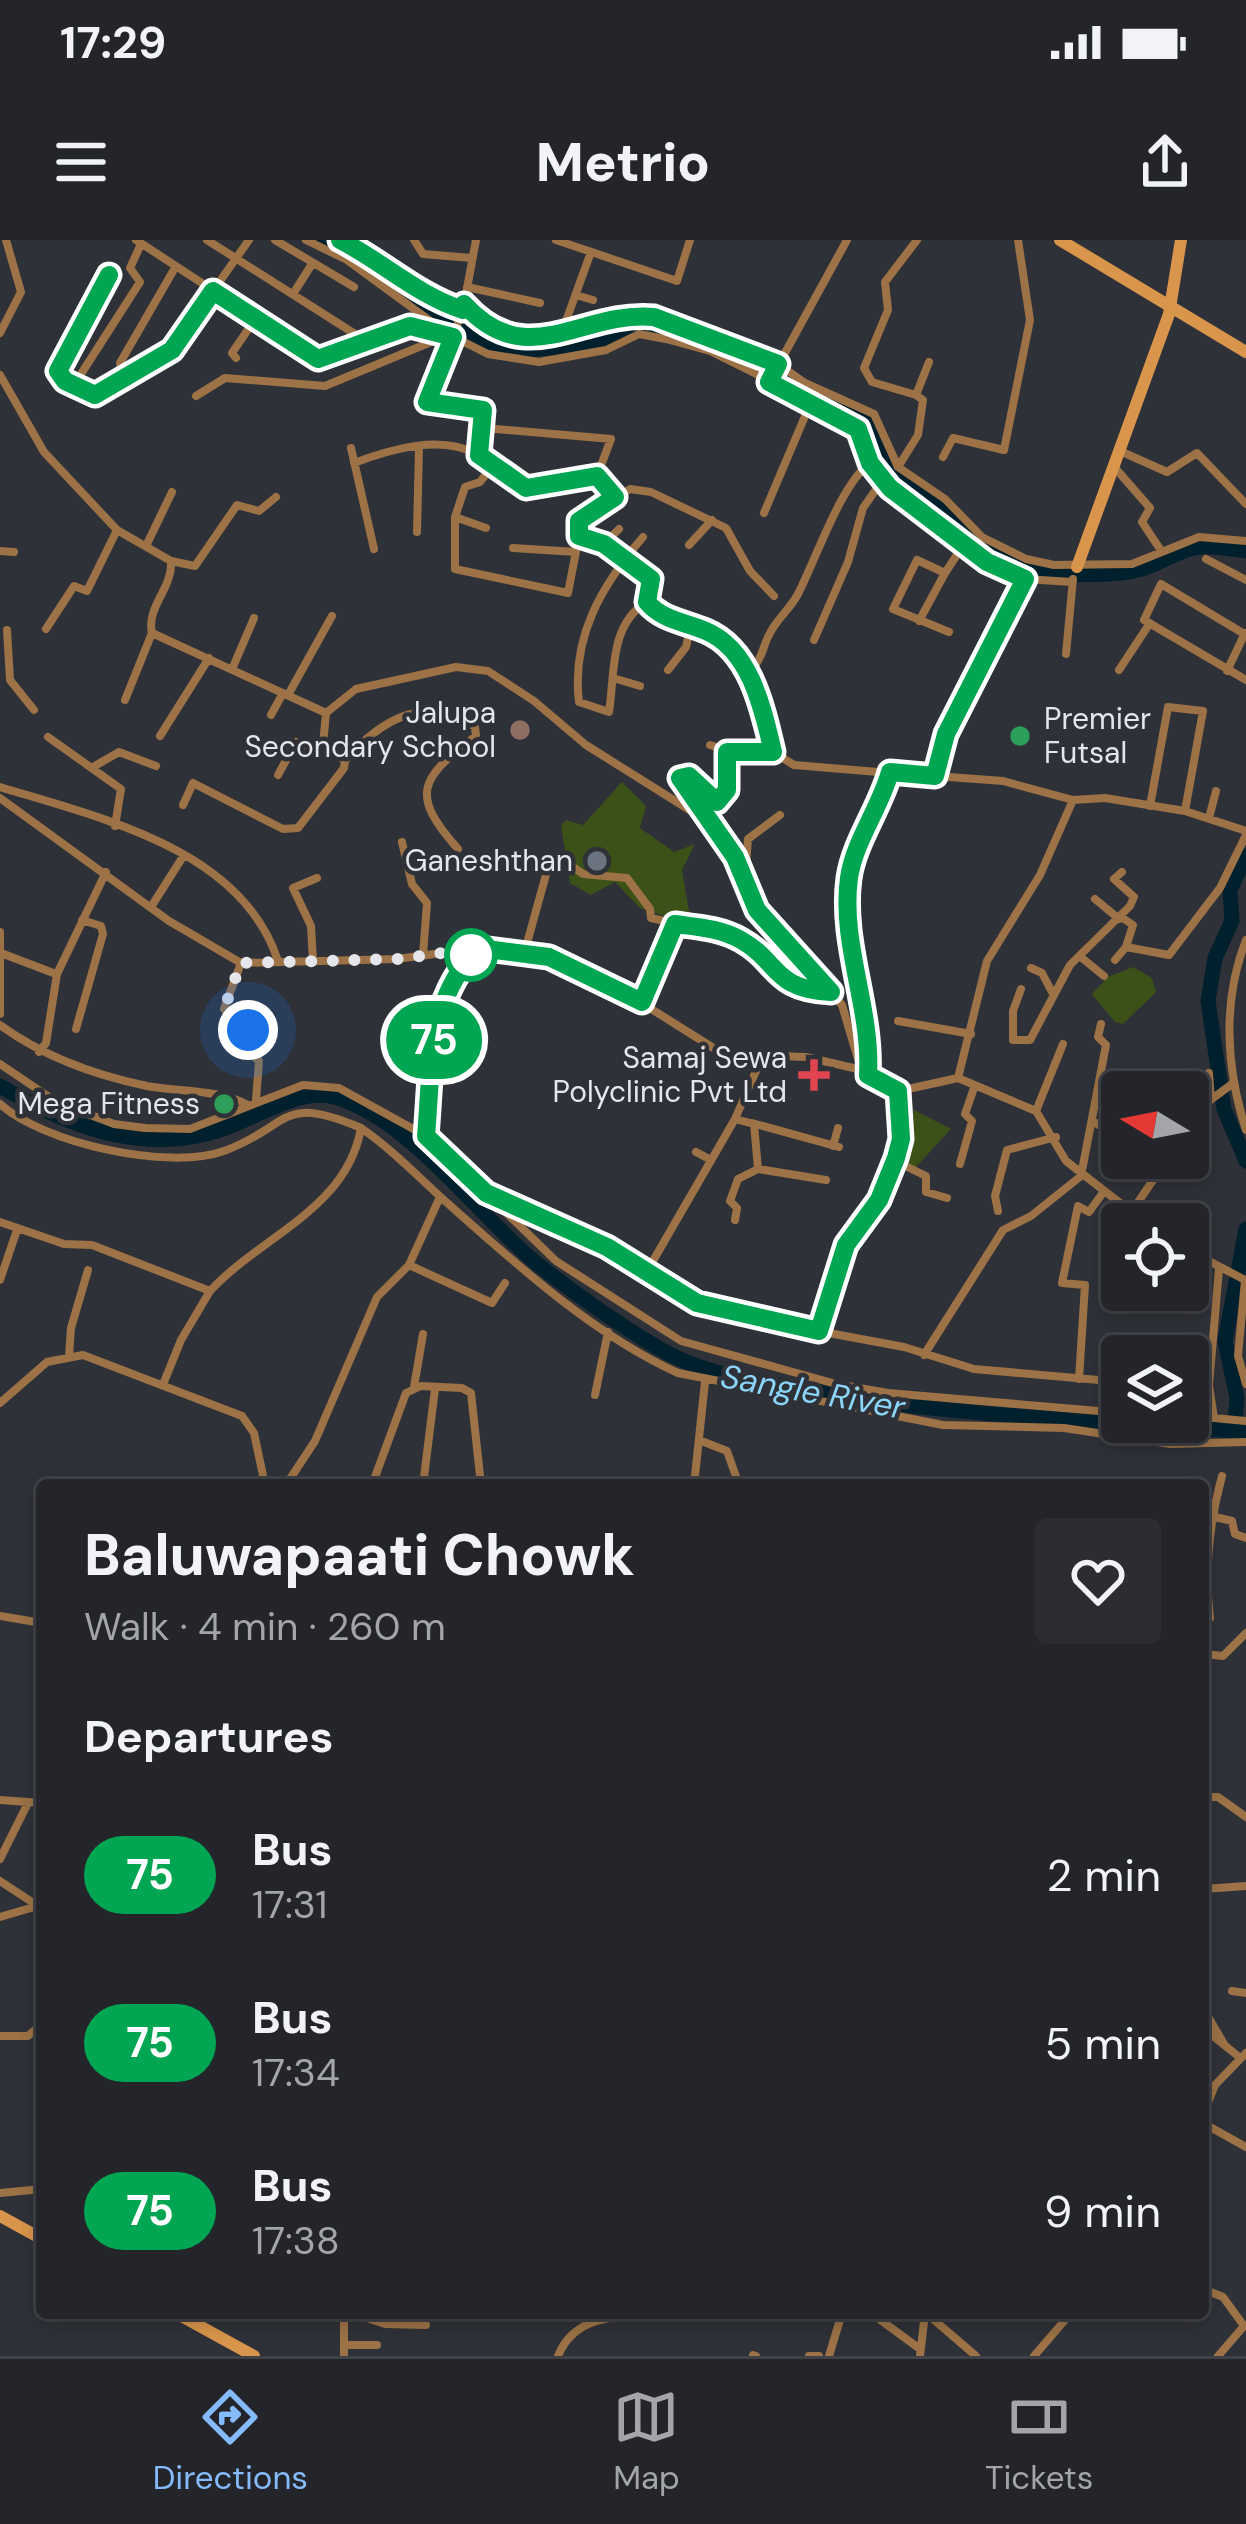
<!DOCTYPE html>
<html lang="en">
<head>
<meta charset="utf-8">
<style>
	body { margin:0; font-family:"DM Sans",sans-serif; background:#2b2d32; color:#f1f3f6; height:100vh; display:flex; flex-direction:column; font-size:45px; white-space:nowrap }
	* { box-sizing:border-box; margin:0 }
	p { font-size:39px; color:#a3a5a8 }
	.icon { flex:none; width:66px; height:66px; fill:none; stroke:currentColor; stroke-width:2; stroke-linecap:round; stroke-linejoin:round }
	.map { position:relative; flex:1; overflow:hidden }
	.sheet { position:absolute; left:36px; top:1239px; width:1173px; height:840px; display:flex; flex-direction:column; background:#23252a; border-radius:12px; box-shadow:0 6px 18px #0003,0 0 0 3px #404247 }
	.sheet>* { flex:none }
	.badge { padding:0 24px; border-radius:39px; font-size:42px; line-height:78px }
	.needle { width:78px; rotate:280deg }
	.tools { position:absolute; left:1101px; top:831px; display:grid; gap:24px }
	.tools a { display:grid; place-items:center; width:108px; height:108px; border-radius:12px; background:#23252a; box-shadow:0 6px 18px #0003,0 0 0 3px #404247; font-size:60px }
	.you { position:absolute; width:60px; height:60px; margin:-30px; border:9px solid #fff; border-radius:50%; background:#1a73e8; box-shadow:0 0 0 18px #1a73e833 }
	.map>.badge { position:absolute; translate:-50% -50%; box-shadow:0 0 0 6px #fff }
	h2 { padding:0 48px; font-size:45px; line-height:108px }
	.round { display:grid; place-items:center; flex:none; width:126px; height:126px; border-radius:12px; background:#2b2d32 }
	.summary { display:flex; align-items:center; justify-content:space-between; height:204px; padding:0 48px }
	h1 { font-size:57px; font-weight:800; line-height:90px }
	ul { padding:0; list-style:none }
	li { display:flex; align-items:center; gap:36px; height:168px; padding:0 48px }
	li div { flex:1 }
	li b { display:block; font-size:45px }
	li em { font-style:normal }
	li .badge { min-width:132px; font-weight:700; text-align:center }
	.status { display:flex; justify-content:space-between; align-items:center; height:84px; padding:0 60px; background:#23252a; direction:ltr }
	.status svg { height:33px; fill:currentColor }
	header { display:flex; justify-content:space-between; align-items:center; height:156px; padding:0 48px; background:#23252a; font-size:54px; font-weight:800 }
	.tabs { display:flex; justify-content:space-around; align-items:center; height:168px; border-top:3px solid #404247; background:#23252a; font-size:33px; color:#a3a5a8 }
	.tabs a { display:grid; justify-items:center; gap:6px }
	.tabs .selected { color:#85bbfb }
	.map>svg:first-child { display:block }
</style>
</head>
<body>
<div class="status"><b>17:29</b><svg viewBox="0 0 49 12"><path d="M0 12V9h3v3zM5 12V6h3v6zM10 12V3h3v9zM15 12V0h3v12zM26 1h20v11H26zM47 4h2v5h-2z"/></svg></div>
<header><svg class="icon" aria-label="menu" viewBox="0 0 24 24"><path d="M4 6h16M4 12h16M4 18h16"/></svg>Metrio<svg class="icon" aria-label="share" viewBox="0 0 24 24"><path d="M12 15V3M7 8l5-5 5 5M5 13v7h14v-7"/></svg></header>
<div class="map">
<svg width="1246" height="2116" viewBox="0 0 1246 2116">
	<rect width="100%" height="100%" fill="#2f3138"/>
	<path fill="#3c5117" d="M622,542L646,566L640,588L674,612L695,604L682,630L689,672L674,679L640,668L615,642L591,655L570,643L561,585L566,580L583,585Z
		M1133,727L1152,738L1156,752L1123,784L1115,782L1092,754L1108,737Z
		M914,870L951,889L915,928L900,922Z"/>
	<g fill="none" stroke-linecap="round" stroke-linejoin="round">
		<path stroke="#00202e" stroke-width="15" d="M324,0L384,32L470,96L516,111L592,104L652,86L726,110L859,173L878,199L887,234C983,290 1000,348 1129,332C1152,329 1169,315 1190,309C1208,304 1228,309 1246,311
			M1246,616L1230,650L1232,681L1215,718L1208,761L1224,869L1246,921
			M0,846C67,886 145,917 223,889C255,878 299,848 334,857C409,878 477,974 536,1023C573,1052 615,1082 655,1106C700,1134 751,1140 801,1149C944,1176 1089,1180 1234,1191
			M1246,989L1225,1101L1237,1158L1234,1191L1246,1193"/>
		<path stroke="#9c7246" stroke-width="8" d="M136,0L318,119L410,86L443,97
			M207,0L366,101
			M275,0L354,47
			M306,0L347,20L448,94L488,114L539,122L606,110L639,94L666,99L710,111L845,178L858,189L870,223L889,248L987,322L1025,339
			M340,0C382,22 417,55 462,70
			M414,0L423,14L472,18
			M476,0L463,70L427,162L483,170L479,215L526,248L597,236L615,257
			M556,0L677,41L690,0
			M109,35L58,131L65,141L95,155L172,109L249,0
			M467,47L540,63
			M293,54L312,24
			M576,55L593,60
			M464,64C528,134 582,70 654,77L778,124L805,143L874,174L898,227L945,259L982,297L1026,319L1054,325L1132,324L1199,297L1246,301
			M562,92L591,12
			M0,93L21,52L6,0
			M236,118L232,113L256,78
			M0,135L44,212L117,290L171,321C173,348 146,367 152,393L326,473L356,449L456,427L488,431L534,461L586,505L696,574L725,601L757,670L842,765L861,829
			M127,141L120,123L176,26
			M769,142L847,0
			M74,145L140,42L130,28L141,4
			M916,155L872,142L864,128L888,70L885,42L917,0
			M196,156L225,138L325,146L443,97
			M484,188L611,199L597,236
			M351,208L374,309
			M1120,211L1167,232L1197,213L1246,264
			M943,217L953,198L1004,210L1030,80L1018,0
			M354,223C391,209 441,194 479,215
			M494,224L480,242L465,247L455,277V329L568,353L579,296
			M898,227L918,195L923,160L916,155L929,122
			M1116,229L1150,268L1142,282L1162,312
			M764,273L811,162
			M455,277L486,288
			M417,292L419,207
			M643,297C602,345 571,397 579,462L609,472C615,434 609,384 647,362
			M147,304L172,252
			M604,304L619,289
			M689,305L712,280
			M513,308L576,312
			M0,311L14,312
			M1206,319L1246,340
			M171,321L195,326L237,265L259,271L276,257
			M774,356L750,331L726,288L651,252L630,249L579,282V296L604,304L651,339L647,362C662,380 685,382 706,391C751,410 763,470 773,512L794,525L890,533
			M919,381L945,333
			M46,389L74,346L87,351L117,290
			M7,390L10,440L34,470
			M949,392L893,369L917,320L945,333L964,304
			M1246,395L1161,344L1144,380L1246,440
			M814,400L848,322L863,268L882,241
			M1066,414L1073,339
			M233,427L254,378
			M668,430L686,407L691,385
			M1119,430L1150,383
			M1227,431L1245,393
			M747,433C763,420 761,410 770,393C777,379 790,369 798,354C816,319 841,244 870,223
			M613,438L640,446
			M288,455L332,376
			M125,460L152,393
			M271,475L283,453
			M160,496L209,418
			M48,497L121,549L115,586
			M710,505L735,513L773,512
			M345,521C379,481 426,452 475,487L476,496C420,538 409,554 458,609
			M93,527L119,512L156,526
			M278,535L296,502L314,513L323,505
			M935,536L1003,541L1073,560L1105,558L1185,571L1246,591
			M680,538L689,536L711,560L720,561L728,545L727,512
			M680,538L717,590
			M0,547C101,578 242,609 278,721
			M0,558L169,681L241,723L397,719L479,708L549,717L605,740L723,814L806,817L862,830L899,851L958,838L1036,871L1066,921L1147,984
			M183,565L193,543L283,589L298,588L344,528L345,521L323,505L326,473
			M1150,566L1168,467L1203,471L1185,571
			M1209,578L1216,551
			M402,602L412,644L427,663L423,715
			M745,640L748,599L780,575
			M1095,659L1119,679
			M151,667L184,615
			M1121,677L1133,685L1126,707
			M0,692V774
			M1246,700C1222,761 1226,828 1246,890
			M1,713L56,734
			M524,714L547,631L552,622H566L583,634L627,638L650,669L651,678L737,697L781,738L829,752
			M1082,718L1104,736
			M1115,720L1126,707L1169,715L1220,648L1246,595
			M313,721L311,686L293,648L317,638
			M241,723L224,769L248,790L240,802L259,821L256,860
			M1031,728L1042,733L1052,752
			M1021,749L1013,771V800H1030L1070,725L1130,666L1134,657L1114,639L1122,632
			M642,762L675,684
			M898,781L971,794
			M0,785C44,817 94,835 147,846C181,852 218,849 248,865
			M76,789L103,694L101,686L82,680
			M39,812L46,803L57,734L106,632
			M0,824L55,861L114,884L145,888L190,889L303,845L339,848L426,896L486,953L607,1007L697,1063L726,1074L904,1107L974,1129L1122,1142
			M1209,833L1211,859
			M1101,834L1131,852
			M1152,834L1176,852
			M869,835C872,771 843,711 848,648C851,607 879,571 890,533L935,536L947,493L1025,339L1072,342
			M958,838L987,721L1040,635L1073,560
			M1188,860L1201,867
			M0,864C43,903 168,931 224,911C292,886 279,853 361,888
			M1036,871L1063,804
			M735,879L754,884L758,929L826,940
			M1094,882L1122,899
			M752,883L839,907
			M1188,886L1201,867L1232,844
			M426,895L445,750L455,731L479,708
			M833,906L838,888
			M696,912L711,920
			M895,921L926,936V952L947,958
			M960,924L972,881L965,874L975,845
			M487,954L556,1021L681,1101L836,1144L888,1153L1122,1173
			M998,971L995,956L1007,910L1056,897
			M1130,974L1168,918
			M735,980L737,968L730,961L738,939L758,929
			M0,982L64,1004L92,1005L210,1051L181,1100L164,1142
			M1188,1010L1245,1040
			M409,1025L492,1063L505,1043
			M646,1033L735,879L763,815
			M0,1040L17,990
			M1245,1040L1238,1116L1246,1144
			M210,1051C262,995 347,969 361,888C393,910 417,936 445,961C515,1023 592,1094 678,1133L943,1185L1064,1188L1171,1204L1246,1202
			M819,1091L846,1005L879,960L897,918L899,851
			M1124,1109L1212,1110
			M924,1115L1003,990L1031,976L1081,936L1106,805L1098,797L1101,784
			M69,1116L71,1088L88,1030
			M1079,1139L1085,1045L1062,1043L1078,966L1089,972L1102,954
			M1188,1145H1209L1219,1029
			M414,1147L423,1094
			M595,1155L608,1092
			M0,1163L47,1122L83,1115L242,1176L254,1193L265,1245
			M1188,1177L1214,1178L1209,1145
			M1214,1178L1246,1181
			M699,1200L727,1211L739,1245
			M286,1245L315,1201L377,1057L409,1025L440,957
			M372,1245L406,1153L421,1146L462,1148L471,1153L481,1245
			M423,1245L435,1149
			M694,1245L705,1142
			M1203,1274L1232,1281L1235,1294L1246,1298
			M0,1376L42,1383
			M1210,1378C1204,1330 1209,1284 1222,1236
			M1203,1414L1223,1416L1246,1393
			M1203,1557H1218L1246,1577
			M0,1560L42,1563
			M0,1619L28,1563
			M0,1641L38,1666
			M1203,1649L1246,1646
			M0,1677L41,1665
			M1232,1751L1246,1753
			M1203,1768L1224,1804
			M1203,1788L1238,1816
			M0,1796H28L42,1784
			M1203,1875L1215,1845L1246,1813
			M1203,1883L1246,1907
			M0,1953L42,1949
			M1203,2049L1223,2057L1244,2086L1218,2116
			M344,2073V2116
			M352,2073L385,2084L426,2085
			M871,2073L920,2109
			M926,2073L976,2116
			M347,2105H377
			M753,2115L756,2116
			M558,2116C575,2074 618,2076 658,2076
			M809,2116H819
			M829,2116L842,2073
			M920,2116L925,2073
			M1034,2116L1071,2073"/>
		<path stroke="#d8954b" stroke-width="12" d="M1060,0L1246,112
			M1077,327L1169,74L1181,0
			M0,1976L42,1999
			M176,2073L254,2116"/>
	</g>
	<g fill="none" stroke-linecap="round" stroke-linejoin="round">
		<defs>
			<path id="line" d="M109,35L58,131L65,141L95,155L172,110L213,51L318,119L410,86L453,97L427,162L483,170L479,215L526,248L597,236L615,257L579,281V296L604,304L651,339L647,362C662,380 685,382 706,391C751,410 763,470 773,512H727V550L717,562L689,536L680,538L735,617L757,670L831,752C772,749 780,722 741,700C720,688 697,687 675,684L642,762L549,717L479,708C427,758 432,828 426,896L486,953L607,1007L697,1063L819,1091L846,1005L879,960L896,918L901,899L898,851L868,835C872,768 840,704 849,638C854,602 880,568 890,532L935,536L946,494L1025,339L987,322L890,248L870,223L858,189L769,142L778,124L654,77C582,70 527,134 464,64L463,70C417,55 383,22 340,0"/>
		</defs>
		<use href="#line" stroke="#fff" stroke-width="27"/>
		<use href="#line" stroke="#00a651" stroke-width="18"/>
		<path stroke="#e5e6eb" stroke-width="12" stroke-dasharray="0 21.6" d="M248,790L224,769L241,723L398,719L479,708L471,715"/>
	</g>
	<circle fill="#8d6e63" stroke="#2f3138" stroke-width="4.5" cx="520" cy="490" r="12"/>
	<g fill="#2e9e5b" stroke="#2f3138" stroke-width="4.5">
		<circle cx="1020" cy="496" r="12"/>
		<circle cx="224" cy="864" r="12"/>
	</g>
	<circle fill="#6b7280" stroke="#2f3138" stroke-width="4.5" cx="597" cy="621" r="12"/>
	<circle fill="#fff" stroke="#00a651" stroke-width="6" cx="471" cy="715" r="24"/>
	<path fill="#e0444e" stroke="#2f3138" stroke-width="4.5" d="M808 817h12v12h12v12h-12v12h-12v-12h-12v-12h12z"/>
	<g text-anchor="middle" stroke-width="9" stroke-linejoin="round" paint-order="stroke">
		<g font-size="30" fill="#e5e6eb" stroke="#2f3138" text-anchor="end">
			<text x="496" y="483">Jalupa<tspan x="496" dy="34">Secondary School</tspan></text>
			<text x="1044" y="489" text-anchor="start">Premier<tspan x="1044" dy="34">Futsal</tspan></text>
			<text x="573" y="631">Ganeshthan</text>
			<text x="787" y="828">Samaj Sewa<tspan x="787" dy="34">Polyclinic Pvt Ltd</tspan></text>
			<text x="200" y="874">Mega Fitness</text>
		</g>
		<g font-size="33" font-style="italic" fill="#8bd5f9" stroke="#2f3138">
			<text transform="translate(813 1151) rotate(10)" y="12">Sangle River</text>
		</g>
	</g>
</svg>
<div class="tools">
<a><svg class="needle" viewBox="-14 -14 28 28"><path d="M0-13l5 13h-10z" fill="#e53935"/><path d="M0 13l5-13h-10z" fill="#a3a5a8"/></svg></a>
<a><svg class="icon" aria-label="locate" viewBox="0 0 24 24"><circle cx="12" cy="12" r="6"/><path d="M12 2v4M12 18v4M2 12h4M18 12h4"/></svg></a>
<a><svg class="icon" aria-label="layers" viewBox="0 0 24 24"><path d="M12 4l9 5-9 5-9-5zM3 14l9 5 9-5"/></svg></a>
</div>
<div class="you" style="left:248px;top:790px"></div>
<b class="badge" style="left:434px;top:800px;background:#00a651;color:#fff">75</b>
<section class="sheet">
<div class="summary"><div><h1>Baluwapaati Chowk</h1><p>Walk · 4 min · 260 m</p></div><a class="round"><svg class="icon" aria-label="heart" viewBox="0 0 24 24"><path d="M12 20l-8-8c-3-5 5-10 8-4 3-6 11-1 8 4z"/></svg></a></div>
<h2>Departures</h2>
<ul>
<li><span class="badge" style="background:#00a651;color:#fff">75</span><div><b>Bus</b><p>17:31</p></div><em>2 min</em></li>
<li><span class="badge" style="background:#00a651;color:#fff">75</span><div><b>Bus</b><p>17:34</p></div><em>5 min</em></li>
<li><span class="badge" style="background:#00a651;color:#fff">75</span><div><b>Bus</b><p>17:38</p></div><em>9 min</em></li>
</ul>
</section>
</div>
<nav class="tabs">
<a class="selected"><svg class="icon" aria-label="directions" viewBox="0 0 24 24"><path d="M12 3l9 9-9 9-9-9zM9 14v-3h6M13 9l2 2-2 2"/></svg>Directions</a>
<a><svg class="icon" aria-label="map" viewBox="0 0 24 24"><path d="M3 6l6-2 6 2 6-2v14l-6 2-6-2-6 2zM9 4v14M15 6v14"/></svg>Map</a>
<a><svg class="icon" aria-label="tickets" viewBox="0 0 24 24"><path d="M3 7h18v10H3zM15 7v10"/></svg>Tickets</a>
</nav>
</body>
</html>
